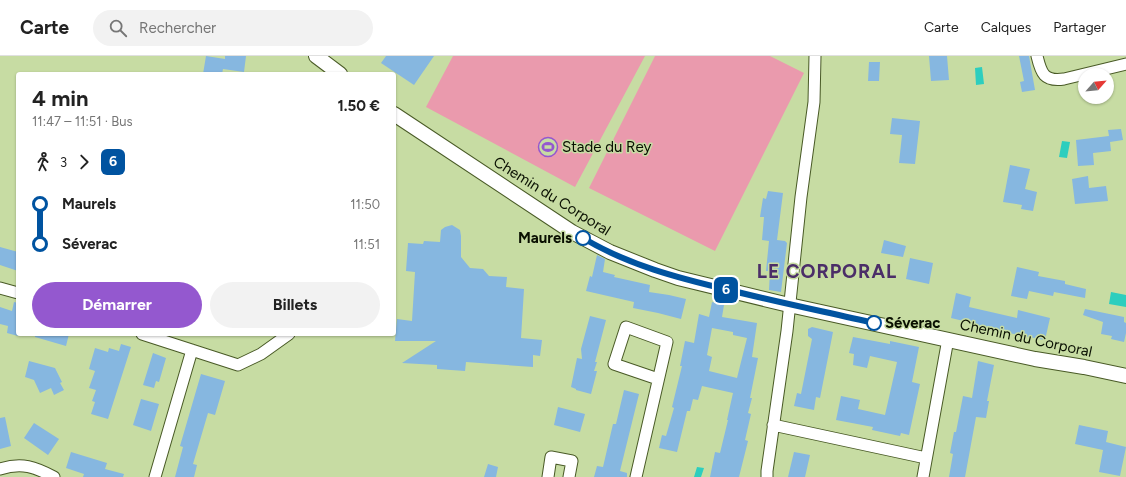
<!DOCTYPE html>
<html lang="fr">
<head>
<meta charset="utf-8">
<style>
	body { margin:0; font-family:Figtree,sans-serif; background:#f2f2f2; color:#222; height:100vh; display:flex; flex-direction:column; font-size:15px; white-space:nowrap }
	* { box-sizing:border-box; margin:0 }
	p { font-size:13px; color:#767676 }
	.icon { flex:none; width:22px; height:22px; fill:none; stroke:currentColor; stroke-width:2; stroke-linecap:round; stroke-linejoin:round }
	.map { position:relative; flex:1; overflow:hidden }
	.drawer { position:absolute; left:16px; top:16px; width:380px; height:264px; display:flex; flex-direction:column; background:#fff; border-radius:4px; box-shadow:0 1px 3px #0004 }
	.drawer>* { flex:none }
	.badge { padding:0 8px; border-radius:6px; font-size:14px; line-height:26px }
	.needle { width:26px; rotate:63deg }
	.fabs { position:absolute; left:1078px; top:12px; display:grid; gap:8px }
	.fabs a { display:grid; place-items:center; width:36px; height:36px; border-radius:50%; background:#fff; box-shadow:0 1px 3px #0004; font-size:20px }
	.map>.badge { position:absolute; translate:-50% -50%; box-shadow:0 0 0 2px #fff }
	.legs { display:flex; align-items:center; gap:6px; height:44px; padding:0 16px; font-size:13px }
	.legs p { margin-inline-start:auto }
	.summary { display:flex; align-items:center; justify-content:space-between; height:68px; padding:0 16px }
	h1 { font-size:22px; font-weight:700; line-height:30px }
	.action { display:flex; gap:8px; margin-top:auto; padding:8px 16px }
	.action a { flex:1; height:46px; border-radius:24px; background:#9458cf; color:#fff; font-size:16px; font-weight:700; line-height:46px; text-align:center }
	.action a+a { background:#f2f2f2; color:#222 }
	ul { padding:0 16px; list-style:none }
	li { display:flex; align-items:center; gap:14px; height:40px; font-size:15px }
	li i { display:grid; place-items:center; width:6px; height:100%; margin:0 5px; background:currentColor }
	li i::after { content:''; width:10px; height:10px; margin:-5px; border:3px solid; border-radius:50%; background:#fff }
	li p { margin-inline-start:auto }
	li:first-child i { background:linear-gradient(#0000 50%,currentColor 0) }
	li:last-child i { background:linear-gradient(currentColor 50%,#0000 0) }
	header { display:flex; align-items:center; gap:24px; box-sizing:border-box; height:56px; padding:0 20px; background:#fff; border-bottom:1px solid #e0e0e0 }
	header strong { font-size:19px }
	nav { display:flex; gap:22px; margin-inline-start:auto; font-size:14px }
	.search { width:280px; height:36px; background:#f2f2f2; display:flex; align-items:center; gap:10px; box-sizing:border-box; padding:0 14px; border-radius:22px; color:#767676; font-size:15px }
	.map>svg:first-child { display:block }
</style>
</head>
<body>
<header>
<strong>Carte</strong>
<div class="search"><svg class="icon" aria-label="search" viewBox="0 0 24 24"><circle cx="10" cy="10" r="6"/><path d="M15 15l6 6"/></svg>Rechercher</div>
<nav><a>Carte</a><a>Calques</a><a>Partager</a></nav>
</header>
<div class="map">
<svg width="1126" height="421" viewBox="0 0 1126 421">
	<rect width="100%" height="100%" fill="#c7dca3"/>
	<path fill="#ea9aad" d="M453,0H645L575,131L426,51Z
		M655,0H770L804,17L715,195L589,132Z"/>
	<path fill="#2dcebe" d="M982,11L984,28L976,29L975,12Z
		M1062,85L1070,86L1067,102L1059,101Z
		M1111,236L1126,239V251L1109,248Z
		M697,411L704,412L701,421H694Z"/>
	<path fill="#86b7e0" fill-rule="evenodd" d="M206,0L225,3V0H246L244,16L223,13L222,18H203Z
		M386,0H434L414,29L381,7Z
		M929,0H947L949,24L931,25Z
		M1019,0H1029L1035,34L1022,36L1020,26L1024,25Z
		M869,6H880L879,25H868Z
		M892,62L920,65L915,108L899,107L902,79L890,78Z
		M1121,73L1123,84L1110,86L1111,95L1093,97L1094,109L1078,110L1076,84L1109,80L1108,74Z
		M1010,109L1030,113L1025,133L1037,136L1033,155L1021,153L1022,149L1003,146Z
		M1088,120L1089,132L1106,130L1108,145L1075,148L1072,123Z
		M768,135L783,137L777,184L785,185L787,187L781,236L769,234L770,215H766L769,185L762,184L764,161H760L763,142L766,143Z
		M452,169L460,174L461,180V201L470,212L483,213L489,220L507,221L506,231L524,233L521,282L542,284L540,300L533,299V311L466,306L465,315L437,313V309L402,307L436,285H395L397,263L412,265L415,216L406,215L408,187L423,188L424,185L440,186L441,174L445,171Z
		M884,184L906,190L903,201L881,197Z
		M0,191L18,196V215L0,209Z
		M597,199L605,203L603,216L615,219L614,221L650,229L649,236L669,239L686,243L681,263L658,257L633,252L634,246L586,235L590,220L592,221Z
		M910,202L933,207L929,228L906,223Z
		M1017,211L1039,216L1038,220L1065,225V228L1086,233L1085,242L1054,236L1053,240L1029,235L1027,243L1011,240Z
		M956,237L971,241L969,251L1017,262L1018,254L1050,262L1045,284L1003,276L1002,277L975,271L976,268L951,262Z
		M14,246L18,247V280L7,277L8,270L0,268V251L12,255Z
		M712,246L724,249L722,261L757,267L752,301L758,302L750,342H752L748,357L751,358L745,384L748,385L739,421H710L715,396L720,397L728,364H727L733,337L702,330L698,344L693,343L690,355H687L677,396L659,392L662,379L666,380L674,352L672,351L682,310H680L685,285L694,287L699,258L709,261ZM712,272L733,276V279L747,282L737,322L709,315L712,301L707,299Z
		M1085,253L1124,261V266L1126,267V277L1124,286L1111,283L1112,280L1101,278L1103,266L1083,259Z
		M590,260L606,264L595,306H597L594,315H597L591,338L576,334V333L571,331L577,302L582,303L581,293Z
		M812,271L833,276L820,342L816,341L814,354L794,350L797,337L801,338L812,283L808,280V273Z
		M35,278H69L66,290L35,281Z
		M853,281L890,288V285L919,291L912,326L920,328L909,379L901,377L900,380L872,374L873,371L836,364L841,340L860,344L858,353L885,359L897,306L870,300L867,312L853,309L854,298L849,297Z
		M121,288L131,291L108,363L91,358L95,346L92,345L96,334L89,332L95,315L89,313L95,292L108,296L109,292L119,295Z
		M153,297L166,302L159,326L156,325L154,332L143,329Z
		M29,305L55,312L62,326L60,327L64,334L54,339L51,332L40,337L34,324L25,321Z
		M978,305L994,309L987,345H989L986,362L976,361L965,421H949L953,398L950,397L954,376H956L963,340L972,342Z
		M201,318L225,325L215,359L208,357L193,408L197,409L194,421H175L183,391L180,390Z
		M624,334L639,338L620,415L627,417V421H594L597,410L603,411L613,368H616Z
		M141,343L159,348L151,375L133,369Z
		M558,351L585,358L580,376L554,369Z
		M5,361L11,390L0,393V362Z
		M34,367L59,383L48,399L24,382Z
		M1079,369L1108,375L1106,386L1126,391L1120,420L1099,416L1103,394L1075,388Z
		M71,396L107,407L105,413L124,418L123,421H83L84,418L66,412Z
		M794,396L810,399L805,421H788Z
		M488,408L498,411L496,421H484Z"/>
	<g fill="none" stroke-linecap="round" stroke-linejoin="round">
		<defs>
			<path id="minor" d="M1037,0C1041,17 1044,26 1064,23L1126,8
				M0,232L18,237
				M142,278L238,309L261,298L289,278
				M773,369L926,402
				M0,413C22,406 35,411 54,421
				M155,421L192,294
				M548,421L551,401L572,405L569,421
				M636,421L667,286L626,271L614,308L658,323
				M767,421V415L787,275L801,141L814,46L815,0
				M923,421L948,283"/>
			<path id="tertiary" d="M316,0L340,18
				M394,58L572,176L610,196L655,214L678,222L789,249L1035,303L1084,311L1126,320"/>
		</defs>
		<use href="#minor" stroke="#495a26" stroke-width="13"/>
		<use href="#tertiary" stroke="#495a26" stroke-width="16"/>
		<use href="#minor" stroke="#fff" stroke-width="11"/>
		<use href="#tertiary" stroke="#fff" stroke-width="14"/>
	</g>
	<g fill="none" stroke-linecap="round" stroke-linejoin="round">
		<defs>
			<path id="line-1" d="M583,182C628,209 678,222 729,234C777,246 826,256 874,267"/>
		</defs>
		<use href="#line-1" stroke="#fff" stroke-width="9"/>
		<use href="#line-1" stroke="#0053a0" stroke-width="6"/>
	</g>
	<defs>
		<symbol id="stadium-ring" viewBox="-11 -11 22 22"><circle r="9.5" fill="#c7dca3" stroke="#9458cf" stroke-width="1.5"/><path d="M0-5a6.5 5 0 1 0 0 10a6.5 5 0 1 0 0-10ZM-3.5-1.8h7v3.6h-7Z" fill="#9458cf"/></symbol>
	</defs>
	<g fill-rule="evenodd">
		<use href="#stadium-ring" x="537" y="80" width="22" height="22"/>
	</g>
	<g fill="#fff" stroke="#0053a0" stroke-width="2">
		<circle cx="583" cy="182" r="7"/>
		<circle cx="874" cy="267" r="7"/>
	</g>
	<g text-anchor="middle" stroke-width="3" stroke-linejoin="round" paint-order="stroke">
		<g font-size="15" fill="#090f00" stroke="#c7dca3" text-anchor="start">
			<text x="562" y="96">Stade du Rey</text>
		</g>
		<g font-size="15" fill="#090f00" stroke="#c7dca3">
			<text transform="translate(552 140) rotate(32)" y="5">Chemin du Corporal</text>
			<text transform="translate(1026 282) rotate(12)" y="5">Chemin du Corporal</text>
		</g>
		<g font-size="15" font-weight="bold" fill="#090f00" stroke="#c7dca3" text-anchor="end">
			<text x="572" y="187">Maurels</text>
			<text x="885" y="272" text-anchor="start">Séverac</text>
		</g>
		<g font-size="19" font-weight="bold" letter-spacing="1" fill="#4b2e68" stroke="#c7dca3">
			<text x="827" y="222">LE CORPORAL</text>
		</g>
	</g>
</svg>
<div class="fabs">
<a><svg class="needle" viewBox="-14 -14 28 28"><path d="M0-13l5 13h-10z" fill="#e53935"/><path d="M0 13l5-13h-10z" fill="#767676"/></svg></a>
</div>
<b class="badge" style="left:726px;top:234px;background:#0053a0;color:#fff">6</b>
<section class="drawer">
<div class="summary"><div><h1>4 min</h1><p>11:47 – 11:51 · Bus</p></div><b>1.50 €</b></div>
<div class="legs"><svg class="icon" aria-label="walk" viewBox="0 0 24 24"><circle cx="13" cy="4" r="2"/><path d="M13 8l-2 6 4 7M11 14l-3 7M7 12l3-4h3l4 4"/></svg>3<svg class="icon" aria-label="forward" viewBox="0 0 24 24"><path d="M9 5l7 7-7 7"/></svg><b class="badge" style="background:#0053a0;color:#fff">6</b></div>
<ul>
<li><i style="color:#0053a0"></i><b>Maurels</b><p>11:50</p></li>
<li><i style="color:#0053a0"></i><b>Séverac</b><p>11:51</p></li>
</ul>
<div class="action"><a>Démarrer</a><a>Billets</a></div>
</section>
</div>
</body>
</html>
